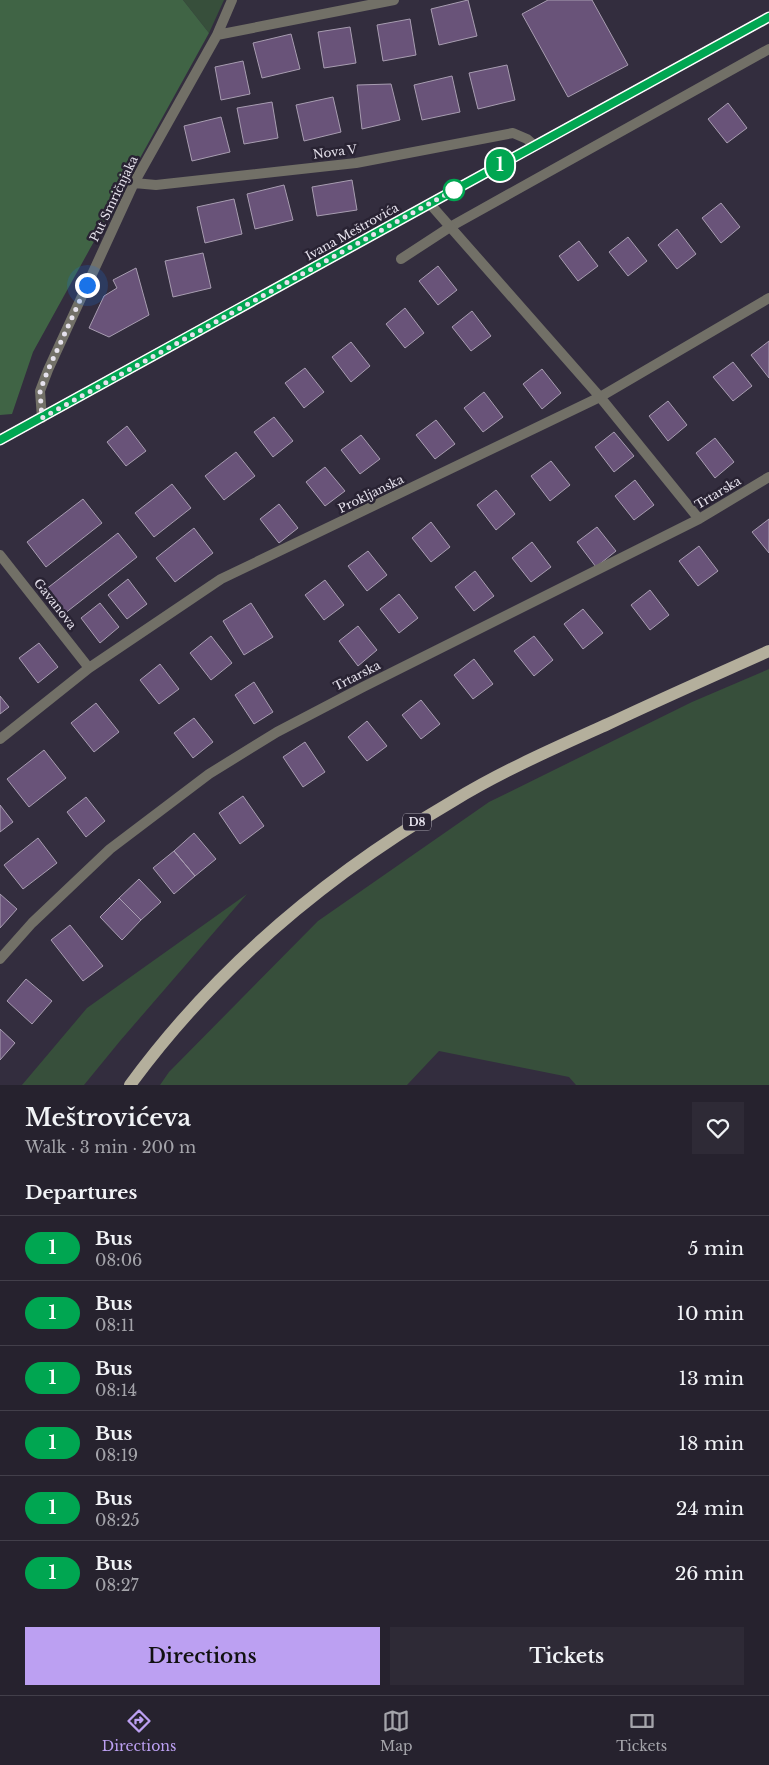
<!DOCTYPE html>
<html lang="en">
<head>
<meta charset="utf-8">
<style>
	body { margin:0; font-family:"Libre Baskerville",serif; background:#2e2a36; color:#f1f3f6; height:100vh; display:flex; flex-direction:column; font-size:19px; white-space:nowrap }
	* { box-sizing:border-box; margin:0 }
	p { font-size:16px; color:#a4a4aa }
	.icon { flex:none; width:28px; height:28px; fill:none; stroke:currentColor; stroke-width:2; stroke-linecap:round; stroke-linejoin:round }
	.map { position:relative; height:1085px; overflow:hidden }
	.sheet { display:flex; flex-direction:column; background:#26222e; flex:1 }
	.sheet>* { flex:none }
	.badge { padding:0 10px; border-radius:16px; font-size:18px; line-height:32px }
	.you { position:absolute; width:25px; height:25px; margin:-12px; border:4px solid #fff; border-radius:50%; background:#1a73e8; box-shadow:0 0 0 8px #1a73e833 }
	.map>.badge { position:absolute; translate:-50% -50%; box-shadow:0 0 0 2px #fff }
	h2 { padding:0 25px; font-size:19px; line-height:45px }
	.round { display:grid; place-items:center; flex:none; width:52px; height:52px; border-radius:0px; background:#2e2a36 }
	.overview { display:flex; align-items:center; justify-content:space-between; height:85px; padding:0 25px }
	h1 { font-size:24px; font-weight:600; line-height:38px }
	.action { display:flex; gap:10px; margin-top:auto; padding:10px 25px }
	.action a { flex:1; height:58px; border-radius:0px; background:#bca0f2; color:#111; font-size:20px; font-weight:600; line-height:58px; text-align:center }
	.action a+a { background:#2e2a36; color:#f1f3f6 }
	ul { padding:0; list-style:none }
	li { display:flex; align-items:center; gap:15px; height:65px; padding:0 25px; border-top:1px solid #423f4a }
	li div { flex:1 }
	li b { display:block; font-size:19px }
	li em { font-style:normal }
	li .badge { min-width:55px; font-weight:700; text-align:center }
	.tab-bar { display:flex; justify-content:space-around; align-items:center; height:70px; border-top:1px solid #423f4a; background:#26222e; font-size:14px; color:#a4a4aa }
	.tab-bar a { display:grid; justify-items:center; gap:2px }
	.tab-bar .active { color:#bca0f2 }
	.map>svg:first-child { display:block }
</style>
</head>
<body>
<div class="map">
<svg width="769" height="1085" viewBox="0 0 769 1085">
	<rect width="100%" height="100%" fill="#332d3e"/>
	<path fill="#374f3b" d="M183,0H224L209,33Z
		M769,669V1085H576L569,1077L439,1051L407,1085H160L169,1072L318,921L489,802L692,702Z
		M247,894L120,1041L84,1085H22L87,1008Z"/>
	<path fill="#406445" d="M0,0H183L209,33L33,352L12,414L0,415Z"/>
	<path fill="#695379" stroke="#a89db1" d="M468,0L477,36L439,45L431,9Z
		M548,0H592L628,65L568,97L522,14Z
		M410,19L416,55L383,61L377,25Z
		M350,27L356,63L324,68L318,32Z
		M291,34L300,69L262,78L253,43Z
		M243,61L250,94L221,100L215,67Z
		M507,65L515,100L478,109L469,73Z
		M452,76L460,112L422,120L414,85Z
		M391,84L400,120L362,129L357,85Z
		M333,97L341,132L304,141L296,105Z
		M272,102L278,138L244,144L237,108Z
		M728,103L747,128L727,143L708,119Z
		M221,117L230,152L192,161L184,126Z
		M352,180L357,210L317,216L312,187Z
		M284,185L293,220L255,229L247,194Z
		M234,199L242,234L205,243L197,207Z
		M721,203L740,227L721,243L702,218Z
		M677,229L696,254L677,269L658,245Z
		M628,237L647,261L628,276L609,252Z
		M579,241L598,266L578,281L559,256Z
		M203,253L211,288L173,297L165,261Z
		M438,266L457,290L438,305L419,281Z
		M136,268L149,315L109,337L89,328L104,296L117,288L113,280Z
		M405,308L424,333L405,348L386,324Z
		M472,311L491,336L471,351L452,327Z
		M769,341V378L751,355Z
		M351,342L370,366L351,382L332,357Z
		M733,362L752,386L733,401L713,377Z
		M305,368L324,392L304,408L285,383Z
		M542,369L561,393L542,409L523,384Z
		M484,392L503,417L483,432L464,408Z
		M668,401L687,425L668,441L649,416Z
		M274,417L293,441L273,457L254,432Z
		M436,420L455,444L435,459L416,435Z
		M127,426L146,451L126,466L107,442Z
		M614,432L634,456L614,472L595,447Z
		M361,435L380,459L360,474L341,450Z
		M715,438L734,462L715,478L696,453Z
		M236,452L255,476L224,500L205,476Z
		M551,461L570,485L550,501L531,476Z
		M325,467L345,491L325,506L306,482Z
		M635,480L654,505L634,520L615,496Z
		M172,484L191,508L154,537L135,513Z
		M496,490L515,514L496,530L477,505Z
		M83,499L102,523L46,567L27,542Z
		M279,504L298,528L279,543L260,519Z
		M769,519V553L752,532Z
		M431,522L450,547L431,562L412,538Z
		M597,527L616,551L596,567L577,542Z
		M194,528L213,553L175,582L156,558Z
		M118,533L137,557L64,614L45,590Z
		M532,542L551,567L531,582L512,558Z
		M699,546L718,571L698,586L679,561Z
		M368,551L387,575L367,591L348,566Z
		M475,571L494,596L474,611L455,587Z
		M128,579L147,604L127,619L108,595Z
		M325,580L344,605L324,620L305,595Z
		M650,590L669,615L650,630L631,605Z
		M399,594L418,618L399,633L380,609Z
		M100,603L119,627L100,643L81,618Z
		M251,603L273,637L244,655L223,621Z
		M583,609L603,633L583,649L564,624Z
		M358,626L377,650L358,666L339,641Z
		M211,636L232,663L211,680L190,653Z
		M534,636L553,660L534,676L514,651Z
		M39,643L58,667L38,683L19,658Z
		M474,659L493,684L473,699L454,675Z
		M160,664L179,689L159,704L140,680Z
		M254,682L273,712L254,724L235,695Z
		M0,696L9,707L0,714Z
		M421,700L440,724L421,739L402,715Z
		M96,703L119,732L94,752L71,723Z
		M194,718L213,742L193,758L174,733Z
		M367,721L387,746L367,761L348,737Z
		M305,742L325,772L303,787L283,757Z
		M44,750L66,778L29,807L7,779Z
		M243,796L264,826L240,844L219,813Z
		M86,797L105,821L86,837L67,812Z
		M0,805L13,822L0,832Z
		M194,833L216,859L195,876L174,851Z
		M38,838L57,863L23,889L4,865Z
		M174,851L195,876L174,894L153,868Z
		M139,879L161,902L141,920L119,898Z
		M0,894L17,909L0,928Z
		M119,898L141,920L122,940L100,917Z
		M70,925L103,966L83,981L51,940Z
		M26,979L52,1001L32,1024L7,1001Z
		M0,1029L15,1043L0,1060Z"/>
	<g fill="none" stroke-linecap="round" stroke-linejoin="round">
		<path stroke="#727067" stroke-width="10" d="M401,259L450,227L769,49"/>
		<path stroke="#727067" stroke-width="10" d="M217,35L394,0
			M134,183L156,185L356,163L513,133L527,139L534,145
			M430,204L600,397L699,519
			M42,418L40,391L48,370L134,183L217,35L232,0
			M0,555L89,668
			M0,739L89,668L221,579L600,397L769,298
			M0,959L32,923L110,849L209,774L277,732L363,687L699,519L769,477"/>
		<path stroke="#727067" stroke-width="10" d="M0,440L769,17"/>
		<path stroke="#b4af9c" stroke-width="12" d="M130,1085C215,969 328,874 453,801C502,771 555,748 608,724C661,699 715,675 769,651"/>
	</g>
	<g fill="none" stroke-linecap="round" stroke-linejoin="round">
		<defs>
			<path id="line" d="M0,440L769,17"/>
		</defs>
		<use href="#line" stroke="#fff" stroke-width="11"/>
		<use href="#line" stroke="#00a651" stroke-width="8"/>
		<path stroke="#e6e2ed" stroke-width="5" stroke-dasharray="0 9" d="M87,285L48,370L40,391L42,418L454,190"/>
	</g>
	<circle fill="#fff" stroke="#00a651" stroke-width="2.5" cx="454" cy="190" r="10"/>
	<g text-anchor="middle" stroke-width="5" stroke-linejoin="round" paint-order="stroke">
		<rect fill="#292333" stroke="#ada9b5" stroke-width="1" x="403" y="813.5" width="28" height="17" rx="4"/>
		<g font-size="11" font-weight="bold" fill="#e6e2ed">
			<text x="417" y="826">D8</text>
		</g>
		<g font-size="12" fill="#e6e2ed" stroke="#292333">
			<text transform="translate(335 152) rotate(-7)" y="4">Nova V</text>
			<text transform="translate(114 199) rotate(-64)" y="4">Put Smričnjaka</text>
			<text transform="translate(352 232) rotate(-29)" y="4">Ivana Meštrovića</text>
			<text transform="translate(718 493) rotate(-31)" y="4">Trtarska</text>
			<text transform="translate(371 494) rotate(-26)" y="4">Prokljanska</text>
			<text transform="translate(55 604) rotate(52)" y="4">Gavanova</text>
			<text transform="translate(357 676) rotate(-27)" y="4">Trtarska</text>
		</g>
	</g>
</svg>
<div class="you" style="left:87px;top:285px"></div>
<b class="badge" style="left:500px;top:165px;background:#00a651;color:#fff">1</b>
</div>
<section class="sheet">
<div class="overview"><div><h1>Meštrovićeva</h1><p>Walk · 3 min · 200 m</p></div><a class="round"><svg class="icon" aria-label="heart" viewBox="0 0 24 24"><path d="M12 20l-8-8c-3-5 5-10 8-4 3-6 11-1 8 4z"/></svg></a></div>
<h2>Departures</h2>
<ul>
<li><span class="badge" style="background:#00a651;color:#fff">1</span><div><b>Bus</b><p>08:06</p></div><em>5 min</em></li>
<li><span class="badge" style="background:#00a651;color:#fff">1</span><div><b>Bus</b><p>08:11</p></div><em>10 min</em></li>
<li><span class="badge" style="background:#00a651;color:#fff">1</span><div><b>Bus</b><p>08:14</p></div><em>13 min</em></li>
<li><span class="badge" style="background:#00a651;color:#fff">1</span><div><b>Bus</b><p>08:19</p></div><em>18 min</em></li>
<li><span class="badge" style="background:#00a651;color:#fff">1</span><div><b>Bus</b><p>08:25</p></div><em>24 min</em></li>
<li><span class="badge" style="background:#00a651;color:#fff">1</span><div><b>Bus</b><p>08:27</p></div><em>26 min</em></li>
</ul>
<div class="action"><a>Directions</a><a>Tickets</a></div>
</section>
<nav class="tab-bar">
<a class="active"><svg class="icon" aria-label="directions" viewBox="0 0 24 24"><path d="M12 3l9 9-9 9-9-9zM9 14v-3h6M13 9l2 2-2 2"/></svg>Directions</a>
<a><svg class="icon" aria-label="map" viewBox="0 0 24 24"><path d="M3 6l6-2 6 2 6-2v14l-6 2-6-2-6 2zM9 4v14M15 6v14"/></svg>Map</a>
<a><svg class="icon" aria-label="tickets" viewBox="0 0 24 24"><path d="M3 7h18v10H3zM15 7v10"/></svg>Tickets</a>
</nav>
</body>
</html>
